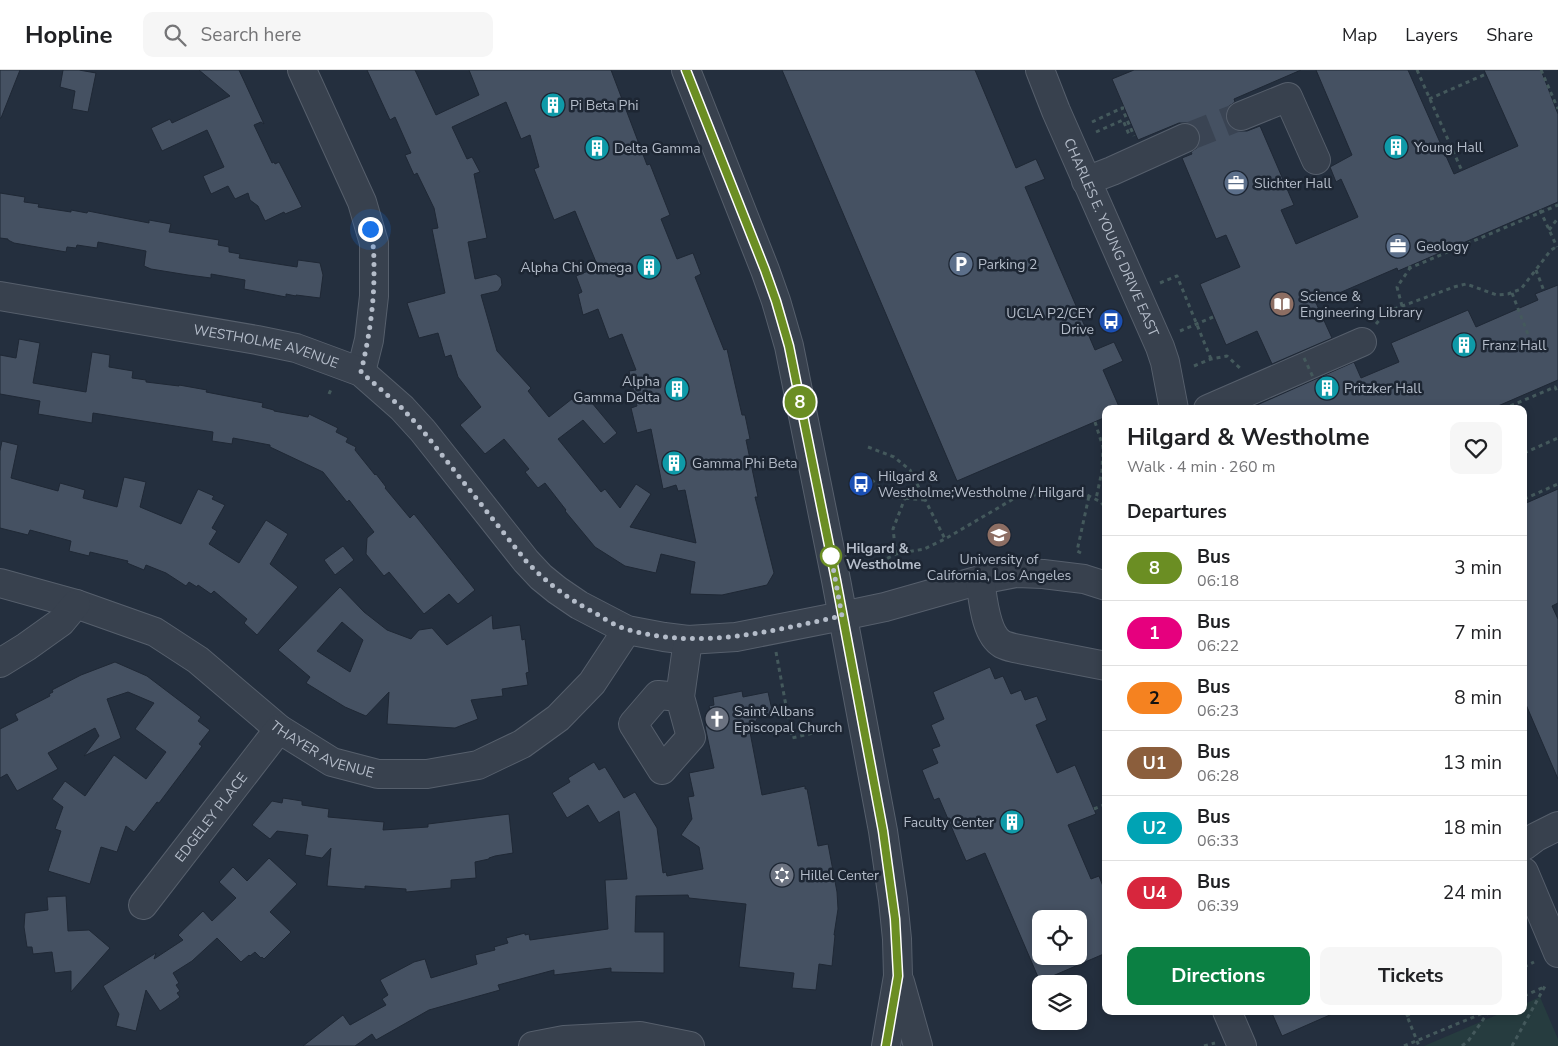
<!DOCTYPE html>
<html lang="en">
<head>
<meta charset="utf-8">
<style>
	body { margin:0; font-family:"Nunito Sans",sans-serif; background:#f6f6f6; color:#202124; height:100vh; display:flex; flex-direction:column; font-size:19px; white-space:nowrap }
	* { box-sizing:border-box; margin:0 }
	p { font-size:16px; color:#757577 }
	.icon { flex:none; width:28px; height:28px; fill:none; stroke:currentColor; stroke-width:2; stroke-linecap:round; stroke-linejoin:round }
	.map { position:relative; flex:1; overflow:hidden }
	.sheet { position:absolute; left:1102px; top:335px; width:425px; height:610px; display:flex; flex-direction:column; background:#fff; border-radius:10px; box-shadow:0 2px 8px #0003 }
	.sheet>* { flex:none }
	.badge { padding:0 10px; border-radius:16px; font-size:18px; line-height:32px }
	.tools { position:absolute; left:1032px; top:840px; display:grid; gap:10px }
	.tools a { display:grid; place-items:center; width:55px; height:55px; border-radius:10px; background:#fff; box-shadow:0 2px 8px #0003; font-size:25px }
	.you { position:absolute; width:25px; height:25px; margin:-12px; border:4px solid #fff; border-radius:50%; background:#1a73e8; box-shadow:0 0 0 8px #1a73e833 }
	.map>.badge { position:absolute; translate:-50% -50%; box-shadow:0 0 0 2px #fff }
	h2 { padding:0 25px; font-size:19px; line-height:45px }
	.round { display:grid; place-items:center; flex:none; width:52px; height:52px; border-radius:10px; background:#f6f6f6 }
	.headline { display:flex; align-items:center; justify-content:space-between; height:85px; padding:0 25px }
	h1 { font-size:24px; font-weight:700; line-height:38px }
	.action { display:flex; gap:10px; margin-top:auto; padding:10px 25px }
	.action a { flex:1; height:58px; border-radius:10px; background:#0b8043; color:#fff; font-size:20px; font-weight:700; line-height:58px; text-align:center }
	.action a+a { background:#f6f6f6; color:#202124 }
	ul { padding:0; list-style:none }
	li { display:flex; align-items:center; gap:15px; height:65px; padding:0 25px; border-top:1px solid #e0e0e0 }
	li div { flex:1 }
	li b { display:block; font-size:19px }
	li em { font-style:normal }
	li .badge { min-width:55px; font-weight:700; text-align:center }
	header { display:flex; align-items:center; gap:30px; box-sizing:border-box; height:70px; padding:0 25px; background:#fff; border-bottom:1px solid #e0e0e0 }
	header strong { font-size:24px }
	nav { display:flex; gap:28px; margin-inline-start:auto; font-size:18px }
	.search { width:350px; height:45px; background:#f6f6f6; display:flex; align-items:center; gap:12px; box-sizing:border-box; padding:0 18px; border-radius:10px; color:#757577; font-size:19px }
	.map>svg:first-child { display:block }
</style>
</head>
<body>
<header>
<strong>Hopline</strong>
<div class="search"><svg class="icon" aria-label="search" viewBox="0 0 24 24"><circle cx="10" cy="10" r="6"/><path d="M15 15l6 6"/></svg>Search here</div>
<nav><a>Map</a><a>Layers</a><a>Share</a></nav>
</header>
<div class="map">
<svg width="1558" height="976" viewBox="0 0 1558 976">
	<rect width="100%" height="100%" fill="#242f3e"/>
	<path fill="#263c3f" d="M1540,927L1558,969V976H1424L1506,941H1524V934Z"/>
	<path fill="#455162" stroke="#1f2835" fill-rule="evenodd" d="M0,0H20L1,48H0Z
		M63,0H79L96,3L88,42L72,39L75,21L60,17Z
		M199,0H239L264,54L261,52L254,55L272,93L274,92L275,94L279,92L302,137L285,144L284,142L265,151L258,136L250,130L248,123L235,129L228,116L211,124L203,106L224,97L207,60L162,81L151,58L170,49L172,53L230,26Z
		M367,0H415L436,45L479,25L469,0H611L647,95L650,94L670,145L661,149L677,189L693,183L701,204L695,207L724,280L727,279L742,345H745L750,369L746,370L758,427H755L774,503L767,515L722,525L690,524L695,492L661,484L656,503L625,496L595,477L565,441L566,440L545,413L538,418L525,402L529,399L504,369L485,384L460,355L481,337L458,307L451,285L445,287L438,263L419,268L407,233L445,223L432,159L438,158L434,138L417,103L414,105L405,85L411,83L395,47L390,50ZM506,32L521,69L530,65L539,97L534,99L554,150L575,141L598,197L576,206L582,222L578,224L583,245L598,239L609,269L622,264L636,300L629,301L637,336L631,338L637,363L651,359L663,419L676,415L678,421L685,420L696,473L630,457L651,424L636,414L620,438L605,419L601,422L558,369L583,350L604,374L617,363L582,321L549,347L528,321L531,318L497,281L481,225L498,221L502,215L501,208L496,204L475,209L468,172L487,168L474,104L480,102L472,87L467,89L452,57Z
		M782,0H975L1016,98L1036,89L1045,109L1025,117L1095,280L1114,272L1123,291L1103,300L1120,339H1106V347L957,411Z
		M1134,0H1301L1234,29L1235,32L1228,37L1226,44L1227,52L1232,59L1238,61H1247L1260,56L1294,135L1281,140L1296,174L1358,147L1341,109L1336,112L1330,97L1352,85L1316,0H1408L1454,104L1518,76L1484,0H1541L1558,44V132L1398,201L1397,198L1316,233L1332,268L1272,294L1257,261L1226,275L1200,214L1240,197L1226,165L1216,169L1182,88L1192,84L1191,82L1198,77L1201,69L1199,61L1194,55L1187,53H1179L1138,70L1112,9Z
		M0,123L25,127L24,132L39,134L38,137L71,142V140L87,143L88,141L149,153V150L171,154L169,162L219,170L218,175L229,177V182L240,184L239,188L297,197L298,190L320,193L323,205L320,228L296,225V226L286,224V227L244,219L245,210L211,204V208L188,205L151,199L144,196L146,181L98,172L97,178L77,175L76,178L67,177L66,182L14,173L8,170V169L0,168Z
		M1558,215V310L1491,339H1248L1354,292L1361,308L1399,292L1391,273L1468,240L1476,257L1538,230L1535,224Z
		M19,269L40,273L33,313L86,322L92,282L110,285L109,297L133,301L132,308L146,310V312L179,316V315L207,320L206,322L263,333L262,337L274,340V341L308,347L309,344L338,358L336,362L348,368L346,372L356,377L355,380L375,405L376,404L386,417L385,418L410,448L414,444L475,520L458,534L449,524L424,544L389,502L384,506L366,484L367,468L374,462L349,430L347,432L323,402L270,377V375L233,368L232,374L212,371L213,362L93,343L92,353L38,344L40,331L0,324V285L16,288Z
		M2,371L18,375L11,408L58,421L60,413L85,420L83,428L117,437L124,407L146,412L140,437L181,454L198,419L214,426L212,429L225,435L212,458L217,461L209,474L239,493L266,450L288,464L270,494L298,517L257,565L244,553L247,549L214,521L211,524L198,515L197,517L189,512L186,516L166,503L146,495L144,500L127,493L128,491L90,482L89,486L69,481L71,471L30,460L28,465L0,458V381Z
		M1558,419V533L1552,536L1558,549V709L1524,630V434Z
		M343,476L354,490L335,505L324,490Z
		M340,517L364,542L387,560L411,569L419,560L432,558L447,575L492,545L493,559L520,555L522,570L525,569L529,602L526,603L528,615L502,619L503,626L471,630L478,649L455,658L387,654L389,622L366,646L345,637L306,613L310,607L278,580ZM342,552L363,570L350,602L317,581Z
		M115,592L147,606L201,647L198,651L210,660L199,674L202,676L159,733L157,732L134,762L126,756L117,782L101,777L90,814L48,801L61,761L55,759L63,737L52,729L65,711L85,726L114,685L146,709L166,682L135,659L154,633L128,622L107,629L121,668L84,686L99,666L95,658L48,683L58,699L17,721L7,704L0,708V659L18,650L15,644L50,626L49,624L53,622L52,620L81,605Z
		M990,597L995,609L1003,606L1011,624L1021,620L1025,630L1037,626L1047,650L1036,655L1057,703L1075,695L1096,744L1068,755L1091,809L1099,806L1106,824V883L1041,911V914L985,783L966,791L939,728L934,730L922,700L938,693L932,679L940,676L931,655L944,649L933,622ZM1041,849H1079V886H1041Z
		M742,621L743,627L768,622L772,640V644L758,647L750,662L762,725L805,716V719H807L818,776L828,774L837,822L838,839L834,865H835L832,896L819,894L816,920L792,918L794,903L739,897L746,834L689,828L688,825L636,826L635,862H664V903L611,902V898L554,905V900L498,915L500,920L429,940L376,970L372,964L355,976H303L343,945L350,955L386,935L382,929L388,925L380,910L414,892L425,889L431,908L477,894L475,885L495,880L494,877L508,873L506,868L525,863V865L529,864L530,870L608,859L605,810L627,809L619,741L599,753L588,735L567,748L552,723L570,712L568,708L594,692L599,700L605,697L624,728L635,722L657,758L663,803L666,802L667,806L703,799L699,777L681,765L692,749L688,727L694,726L689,703L714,698L705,656L713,654L709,636L714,635L713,627Z
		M283,728L302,731V735L329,739L328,747L384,752L383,760L428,757V754L509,744L513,783L495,786L489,788V789L475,792L476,808L451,810V818L406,822V819L365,816V819L327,816L331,778L322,788L305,785L308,765L277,761L270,769L252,755L272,731L282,733Z
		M269,788L297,814L270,842L291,862L264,889L262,887L261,888L255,882L250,886L249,885L241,892L217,868L192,891L173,903L179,913L176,915L180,921L177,923L180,927L175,931L160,941L146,920L136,961L116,956L119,944L103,916L156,883L154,889L183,870L178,865L203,841L212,851L236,828L219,812L233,797L247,811Z
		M66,826L68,861L89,860L110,878L71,922V901L55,903L52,882L33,884L32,877H27L24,857L25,843L48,840L47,827Z
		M1271,941H1339L1282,966Z"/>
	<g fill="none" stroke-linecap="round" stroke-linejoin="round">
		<path stroke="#3a4453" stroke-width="28" stroke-dasharray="28 14" stroke-linecap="butt" d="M1185,68L1241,46"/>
		<defs>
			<g id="minor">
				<path d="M302,0L362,132L374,173V226L369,270L361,302"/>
				<path d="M686,0L765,200L776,231L789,276L836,510L883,761L893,830L897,869L898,906L886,976"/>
				<path id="s1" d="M1040,0L1056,41L1160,277L1165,292L1174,339"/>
				<path d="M1241,46L1288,27L1316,90"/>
				<path d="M1086,111L1112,101L1185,68"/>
				<path id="s2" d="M0,226L257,270L296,278L361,302L402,338L423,361L526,491L541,507L557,520L579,535L627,560L664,567L688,570L736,567L842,546L885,537L980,510L1016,503L1043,504L1084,509L1106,516"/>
				<path d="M1208,339L1362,272"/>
				<path d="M980,510C983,528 985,564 1002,574C1006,576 1010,577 1014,578L1106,596"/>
				<path id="s3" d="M0,513L76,534L155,562L198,590L279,659L332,692L378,704H427L478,695L522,674L558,648L592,613L627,560"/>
				<path d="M0,593L26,577L61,552L76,534"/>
				<path d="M680,627L691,667L662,700L633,654L658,625L680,627L688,570"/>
				<path d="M1524,776L1536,767L1558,756"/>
				<path d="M1524,802L1558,883"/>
				<path id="s4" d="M143,835L279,659"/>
				<path d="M900,912L918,976"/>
				<path d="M1227,941L1242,976"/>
				<path d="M533,976L564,970L640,966L690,976"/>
			</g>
		</defs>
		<use href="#minor" stroke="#565f6c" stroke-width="30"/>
		<path stroke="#44595c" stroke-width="3" stroke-dasharray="4 4" stroke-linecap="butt" d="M1417,0L1462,101
			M1541,0L1558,39
			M1429,29L1486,4
			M1124,38H1122L1134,66
			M1092,52L1122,38
			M1096,62L1123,50L1130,67
			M1540,140L1557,177
			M1549,160L1558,148
			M1409,196L1410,198L1558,135
			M1536,200L1544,221
			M1160,213L1177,206L1211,289
			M1512,223L1529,267
			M1402,236L1397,217L1410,198
			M1376,254L1386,242L1454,217L1466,214L1497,225L1508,224L1521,219L1551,180L1558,176
			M1180,261L1213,247
			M1194,296L1211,289L1227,286L1241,299
			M329,324L332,317
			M1503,339L1555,317L1558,324
			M1095,352L1103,377L1102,401L1096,429
			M868,377L894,387L910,400L945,469
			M1524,383L1558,368
			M865,405L893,427L925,430
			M1524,429L1558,414
			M1081,483L1077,481L1089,426
			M896,484L893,459L905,428
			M880,492L896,484L924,479L945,469L1020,425H1087L1101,432L1106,439
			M776,582L792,668L839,657
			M1094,739L1106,734
			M1524,897L1534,892
			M1524,926L1544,917
			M1405,941L1419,976
			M1406,946L1417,941
			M1204,976L1215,973
			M1404,976L1488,941
			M1462,976L1469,970L1489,941
			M1512,976L1545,916"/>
		<use href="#minor" stroke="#38414e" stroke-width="28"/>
		<path stroke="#44595c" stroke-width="3" stroke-dasharray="4 4" stroke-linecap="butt" d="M1304,288L1313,307"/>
	</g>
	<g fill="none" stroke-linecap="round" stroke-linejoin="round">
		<defs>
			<path id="line" d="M686,0L765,200L776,231L789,276L836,510L883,761L895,849L898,906L886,976"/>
		</defs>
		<use href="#line" stroke="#fff" stroke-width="11"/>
		<use href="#line" stroke="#6b8e23" stroke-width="8"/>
		<path stroke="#b4bcc9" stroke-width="5" stroke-dasharray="0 9" d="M370,159C374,173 374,187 374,202C374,236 369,268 361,302L402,338L423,361L526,491C546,512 568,529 595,543C605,549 617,557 629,560C702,580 770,561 842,546L831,486"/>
	</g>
	<defs>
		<symbol id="building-disc" viewBox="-11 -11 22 22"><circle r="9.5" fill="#0f9aa8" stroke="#1d2633"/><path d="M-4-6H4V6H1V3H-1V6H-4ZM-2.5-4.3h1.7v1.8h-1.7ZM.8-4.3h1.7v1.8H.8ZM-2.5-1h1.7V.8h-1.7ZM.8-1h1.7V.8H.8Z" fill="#fff"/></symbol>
		<symbol id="office-disc" viewBox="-11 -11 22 22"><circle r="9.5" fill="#5c6f8a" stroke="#1d2633"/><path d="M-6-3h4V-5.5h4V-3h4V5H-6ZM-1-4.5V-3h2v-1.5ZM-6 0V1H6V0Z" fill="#fff"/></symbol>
		<symbol id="parking-disc" viewBox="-11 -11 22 22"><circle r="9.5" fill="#5c6f8a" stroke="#1d2633"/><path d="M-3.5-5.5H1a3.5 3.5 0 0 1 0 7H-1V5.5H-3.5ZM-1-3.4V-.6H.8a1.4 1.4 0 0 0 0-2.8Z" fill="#fff"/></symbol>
		<symbol id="library-disc" viewBox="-11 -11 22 22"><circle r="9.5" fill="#8d6e63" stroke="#1d2633"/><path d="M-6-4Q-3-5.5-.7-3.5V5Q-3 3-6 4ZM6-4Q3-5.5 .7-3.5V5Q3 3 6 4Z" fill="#fff"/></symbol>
		<symbol id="bus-disc" viewBox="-11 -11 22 22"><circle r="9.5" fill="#1a4fb4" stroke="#1d2633"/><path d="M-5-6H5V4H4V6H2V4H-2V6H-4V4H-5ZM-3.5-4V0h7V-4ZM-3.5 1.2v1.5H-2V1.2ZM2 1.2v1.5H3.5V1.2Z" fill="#fff"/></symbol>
		<symbol id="university-disc" viewBox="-11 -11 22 22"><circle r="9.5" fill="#8d6e63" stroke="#1d2633"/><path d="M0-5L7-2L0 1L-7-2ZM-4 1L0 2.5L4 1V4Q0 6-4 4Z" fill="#fff"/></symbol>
		<symbol id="church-disc" viewBox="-11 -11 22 22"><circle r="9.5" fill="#6b7280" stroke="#1d2633"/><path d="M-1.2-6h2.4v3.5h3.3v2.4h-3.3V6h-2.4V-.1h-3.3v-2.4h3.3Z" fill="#fff"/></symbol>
		<symbol id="synagogue-disc" viewBox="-11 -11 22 22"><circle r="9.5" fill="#6b7280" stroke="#1d2633"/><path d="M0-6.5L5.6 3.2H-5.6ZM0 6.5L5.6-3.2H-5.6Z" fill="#fff"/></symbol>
	</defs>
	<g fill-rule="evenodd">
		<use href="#building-disc" x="539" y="21" width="28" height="28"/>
		<use href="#building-disc" x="1382" y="63" width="28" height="28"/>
		<use href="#building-disc" x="583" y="64" width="28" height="28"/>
		<use href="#office-disc" x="1222" y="99" width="28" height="28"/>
		<use href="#office-disc" x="1384" y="162" width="28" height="28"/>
		<use href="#parking-disc" x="947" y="180" width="28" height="28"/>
		<use href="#building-disc" x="635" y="183" width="28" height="28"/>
		<use href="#library-disc" x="1268" y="220" width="28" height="28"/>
		<use href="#bus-disc" x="1097" y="237" width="28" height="28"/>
		<use href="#building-disc" x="1450" y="261" width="28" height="28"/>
		<use href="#building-disc" x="1313" y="304" width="28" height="28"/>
		<use href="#building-disc" x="663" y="305" width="28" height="28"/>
		<use href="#building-disc" x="660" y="379" width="28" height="28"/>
		<use href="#bus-disc" x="847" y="400" width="28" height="28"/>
		<use href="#university-disc" x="985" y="451" width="28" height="28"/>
		<use href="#church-disc" x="703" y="635" width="28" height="28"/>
		<use href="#building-disc" x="998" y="738" width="28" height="28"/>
		<use href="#synagogue-disc" x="768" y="791" width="28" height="28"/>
	</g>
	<circle fill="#fff" stroke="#6b8e23" stroke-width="2.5" cx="831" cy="486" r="10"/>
	<g text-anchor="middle" stroke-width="5" stroke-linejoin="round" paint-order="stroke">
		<g font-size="14" fill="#b4bcc9" stroke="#1d2633" text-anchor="start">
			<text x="570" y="40">Pi Beta Phi</text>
			<text x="1414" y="82">Young Hall</text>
			<text x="614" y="83">Delta Gamma</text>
			<text x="1254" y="118">Slichter Hall</text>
			<text x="1416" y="181">Geology</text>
			<text x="978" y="199">Parking 2</text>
			<text x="632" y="202" text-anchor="end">Alpha Chi Omega</text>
			<text x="1300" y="231">Science &amp;<tspan x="1300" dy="16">Engineering Library</tspan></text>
			<text x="1094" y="248" text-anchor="end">UCLA P2/CEY<tspan x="1094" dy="16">Drive</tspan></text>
			<text x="1482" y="280">Franz Hall</text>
			<text x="660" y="316" text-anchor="end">Alpha<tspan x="660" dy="16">Gamma Delta</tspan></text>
			<text x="1344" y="323">Pritzker Hall</text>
			<text x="692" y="398">Gamma Phi Beta</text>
			<text x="878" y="411">Hilgard &amp;<tspan x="878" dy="16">Westholme;Westholme / Hilgard</tspan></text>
			<text x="999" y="494" text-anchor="middle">University of<tspan x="999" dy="16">California, Los Angeles</tspan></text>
			<text x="734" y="646">Saint Albans<tspan x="734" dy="16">Episcopal Church</tspan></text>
			<text x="994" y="757" text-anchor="end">Faculty Center</text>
			<text x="800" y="810">Hillel Center</text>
		</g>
		<g font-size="14" fill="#b4bcc9" stroke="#1d2633">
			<text dy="5" stroke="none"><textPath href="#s1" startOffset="182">CHARLES E. YOUNG DRIVE EAST</textPath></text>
			<text dy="5" stroke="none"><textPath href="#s2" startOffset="271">WESTHOLME AVENUE</textPath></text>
			<text dy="5" stroke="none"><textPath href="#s3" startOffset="369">THAYER AVENUE</textPath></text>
			<text dy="5" stroke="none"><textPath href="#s4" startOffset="111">EDGELEY PLACE</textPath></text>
		</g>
		<g font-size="14" font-weight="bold" fill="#b4bcc9" stroke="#1d2633" text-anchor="start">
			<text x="846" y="483">Hilgard &amp;<tspan x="846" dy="16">Westholme</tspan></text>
		</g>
	</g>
</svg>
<div class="tools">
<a><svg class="icon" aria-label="locate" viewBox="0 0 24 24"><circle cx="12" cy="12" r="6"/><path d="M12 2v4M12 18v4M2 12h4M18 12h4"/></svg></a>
<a><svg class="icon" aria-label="layers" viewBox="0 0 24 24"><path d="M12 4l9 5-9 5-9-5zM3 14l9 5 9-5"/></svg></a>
</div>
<div class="you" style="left:370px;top:159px"></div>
<b class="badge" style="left:800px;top:332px;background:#6b8e23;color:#fff">8</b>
<section class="sheet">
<div class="headline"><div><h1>Hilgard &amp; Westholme</h1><p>Walk · 4 min · 260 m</p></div><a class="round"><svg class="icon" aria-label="heart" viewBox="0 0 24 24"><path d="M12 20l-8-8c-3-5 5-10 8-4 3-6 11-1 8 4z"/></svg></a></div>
<h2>Departures</h2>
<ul>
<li><span class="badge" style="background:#6b8e23;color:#fff">8</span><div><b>Bus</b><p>06:18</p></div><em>3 min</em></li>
<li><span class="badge" style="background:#e6007e;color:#fff">1</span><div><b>Bus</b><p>06:22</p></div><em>7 min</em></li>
<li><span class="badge" style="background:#f58220;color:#111">2</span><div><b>Bus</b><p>06:23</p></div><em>8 min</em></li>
<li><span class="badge" style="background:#8b5e3c;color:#fff">U1</span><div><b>Bus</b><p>06:28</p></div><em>13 min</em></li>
<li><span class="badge" style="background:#00a3b4;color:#fff">U2</span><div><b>Bus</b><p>06:33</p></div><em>18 min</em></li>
<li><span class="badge" style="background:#d7263d;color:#fff">U4</span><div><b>Bus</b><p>06:39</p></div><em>24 min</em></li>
</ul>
<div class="action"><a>Directions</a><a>Tickets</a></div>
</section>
</div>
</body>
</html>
